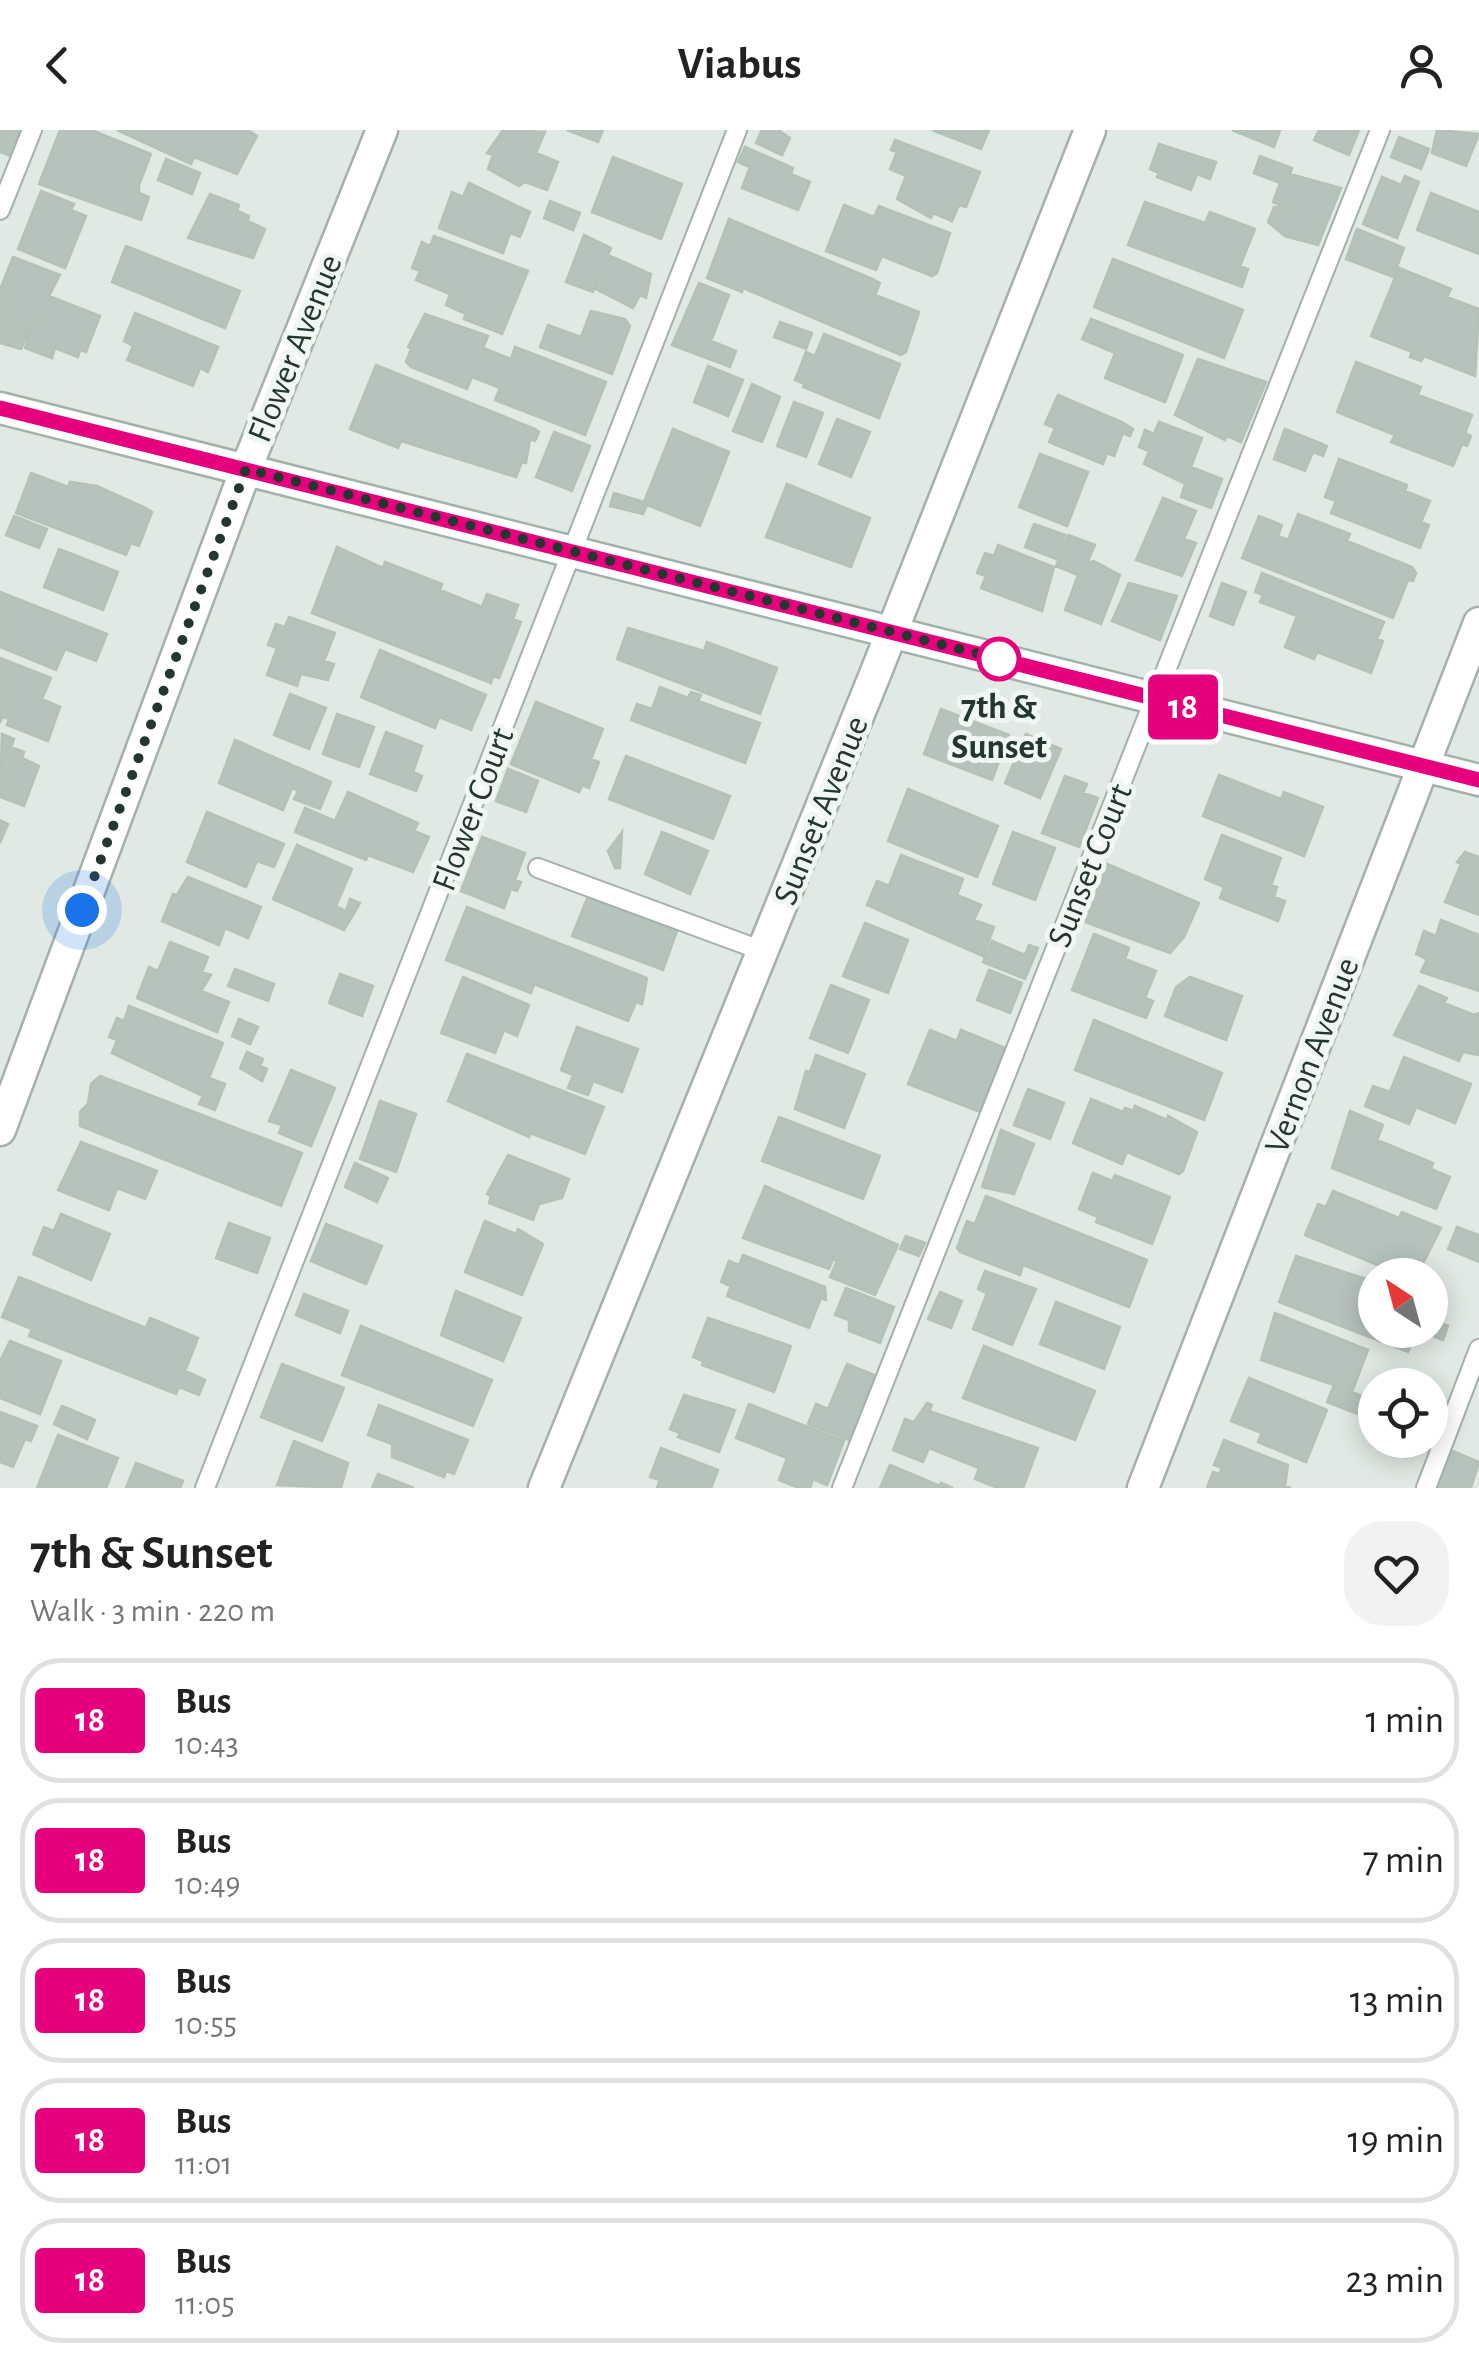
<!DOCTYPE html>
<html lang="en">
<head>
<meta charset="utf-8">
<style>
	body { margin:0; font-family:"Alegreya Sans",sans-serif; background:#f2f2f2; color:#222; height:100vh; display:flex; flex-direction:column; font-size:38px; white-space:nowrap }
	* { box-sizing:border-box; margin:0 }
	p { font-size:32px; color:#767676 }
	.icon { flex:none; width:55px; height:55px; fill:none; stroke:currentColor; stroke-width:2; stroke-linecap:round; stroke-linejoin:round }
	.map { position:relative; height:1358px; overflow:hidden }
	.drawer { display:flex; flex-direction:column; background:#fff; flex:1 }
	.drawer>* { flex:none }
	.badge { padding:0 20px; border-radius:8px; font-size:35px; line-height:65px }
	.needle { width:65px; rotate:324deg }
	.tools { position:absolute; left:1358px; top:1128px; display:grid; gap:20px }
	.tools a { display:grid; place-items:center; width:90px; height:90px; border-radius:50%; background:#fff; box-shadow:0 5px 25px #0003; font-size:50px }
	.you { position:absolute; width:50px; height:50px; margin:-25px; border:8px solid #fff; border-radius:50%; background:#1a73e8; box-shadow:0 0 0 15px #1a73e833 }
	.map>.badge { position:absolute; translate:-50% -50%; box-shadow:0 0 0 5px #fff }
	.round { display:grid; place-items:center; flex:none; width:105px; height:105px; border-radius:40px; background:#f2f2f2 }
	.summary { display:flex; align-items:center; justify-content:space-between; height:170px; padding:0 30px }
	h1 { font-size:48px; font-weight:700; line-height:75px }
	ul { padding:0; list-style:none }
	li { display:flex; align-items:center; gap:30px; height:125px; margin:0 20px 15px; padding:0 10px; border:5px solid #e0e0e0; border-radius:40px }
	li div { flex:1 }
	li b { display:block; font-size:38px }
	li em { font-style:normal }
	li .badge { min-width:110px; font-weight:700; text-align:center }
	header { display:flex; justify-content:space-between; align-items:center; height:130px; padding:0 30px; background:#fff; font-size:45px; font-weight:700 }
	.map>svg:first-child { display:block }
</style>
</head>
<body>
<header><svg class="icon" aria-label="back" viewBox="0 0 24 24"><path d="M15 5l-7 7 7 7"/></svg>Viabus<svg class="icon" aria-label="person" viewBox="0 0 24 24"><circle cx="12" cy="8" r="4"/><path d="M4 21q1-7 8-7t8 7"/></svg></header>
<div class="map">
<svg width="1479" height="1358" viewBox="0 0 1479 1358">
	<rect width="100%" height="100%" fill="#e0e9e3"/>
	<path fill="#b6c3bc" stroke="#b3c1b9" stroke-width="2.5" d="M0,0H22L11,26L0,22Z
		M60,0H91L151,24L139,55V63L149,67L141,90L39,54Z
		M117,0H248L257,6L237,44L194,27L191,34Z
		M503,0L545,2L536,23L558,32L547,60L525,52L519,56L488,39L493,25L487,23Z
		M567,0H603L598,12Z
		M762,0H778L790,8L782,25L756,13Z
		M932,0H989L981,19Z
		M1232,0H1280L1274,17Z
		M1319,0H1359L1349,25L1314,10Z
		M1437,0L1479,4L1466,36L1432,23Z
		M1399,7L1429,19L1421,39L1391,27Z
		M895,10L980,42L966,77L959,75L952,91L933,83L931,88L897,69L906,46L890,39L897,22L891,20Z
		M1159,14L1216,32L1210,49L1197,44L1191,60L1157,47L1159,43L1150,39Z
		M745,17L793,38L791,44L810,52L798,80L742,58L750,37L738,32Z
		M1260,26L1292,38L1290,44L1341,58L1318,115L1285,106L1268,92L1274,77L1286,78L1273,72L1280,53L1254,43Z
		M613,27L682,54L661,109L592,82Z
		M166,29L200,43L192,64L158,50Z
		M1405,46L1419,52L1397,108L1363,94L1382,47L1401,55Z
		M469,53L530,82L520,107L510,103L503,123L439,98L452,62L463,67Z
		M41,61L74,74L71,80L86,86L65,138L18,119Z
		M1431,63L1479,82V124L1417,100Z
		M210,64L239,75L237,81L249,86L248,91L265,99L253,128L188,108Z
		M550,71L580,83L573,100L544,88Z
		M1145,72L1205,93L1210,82L1255,99L1240,136L1248,139L1242,157L1128,115Z
		M844,75L874,87L879,76L950,103L937,143L932,146L882,126L876,140L826,121Z
		M729,89L873,149L880,153L875,165L919,182L906,222L901,225L743,158L742,162L707,148Z
		M1357,99L1404,118L1393,147L1346,129Z
		M584,105L611,118L608,125L651,144L646,168L640,165L633,178L596,159L599,146L593,162L566,152Z
		M434,106L528,141L502,204L464,189L466,184L446,175L450,164L416,150L420,141L412,138L422,112L430,116Z
		M126,116L240,161L225,198L112,152Z
		M13,127L60,145L49,166L100,186L86,222L80,220L78,227L55,218L52,228L25,218L34,187L21,219L0,213V160Z
		M1113,129L1243,180L1224,228L1094,177Z
		M1399,138L1451,159L1447,167L1479,179L1475,246L1424,226L1421,231L1410,227L1412,222L1371,206Z
		M699,153L729,165L711,211L736,221L730,237L672,215Z
		M591,181L625,189L630,196L612,244L540,217L548,195L581,207Z
		M135,183L218,217L208,242L200,238L193,256L127,230L133,216L124,211Z
		M425,184L488,206L483,218L511,229L515,217L606,252L585,305L495,270L500,258L472,247L467,259L411,237L406,232L411,219L408,217Z
		M1091,189L1183,225L1165,272L1105,248L1115,223L1082,209Z
		M780,192L812,203L806,219L774,207Z
		M824,204L900,234L879,288L803,257L805,254L795,250L806,222L815,226Z
		M1198,229L1266,252L1241,312L1227,306L1225,310L1175,285Z
		M1356,232L1421,257L1418,265L1472,285L1465,303L1471,306L1467,316L1462,314L1453,336L1391,312L1395,305L1337,282Z
		M376,235L535,299L539,302L535,311L530,309L526,333L522,332L516,347L401,311L398,318L350,299Z
		M708,236L743,250L728,286L694,272Z
		M752,254L780,267L762,312L733,301Z
		M1058,265L1122,292L1133,299L1130,306L1123,303L1114,326L1107,323L1103,334L1049,312L1055,298L1045,294Z
		M794,272L823,283L806,327L777,316Z
		M837,289L870,302L851,347L819,334Z
		M1159,292L1202,308L1191,337L1222,349L1211,378L1181,367L1185,354L1144,334L1149,321L1139,317L1145,300L1154,304Z
		M673,299L729,322L700,396L647,375L643,384L610,376L614,363L644,372Z
		M1285,299L1327,316L1323,326L1313,322L1305,341L1274,329Z
		M554,302L590,316L572,361L536,347Z
		M1040,324L1088,342L1067,396L1019,377Z
		M1339,329L1407,355L1405,361L1430,371L1421,392L1429,395L1420,418L1331,383L1336,371L1325,367Z
		M31,343L68,357L70,352L97,356L146,378L152,382L139,416L131,413L126,425L16,383Z
		M787,354L870,388L851,437L766,407Z
		M1163,368L1196,381L1184,409L1196,413L1182,446L1136,430Z
		M1298,384L1350,404L1347,411L1412,437L1416,443L1413,451L1408,450L1393,488L1242,428L1259,386L1282,395L1278,406L1288,410Z
		M14,386L47,399L39,418L6,405Z
		M1034,394L1065,405L1056,429L1025,417Z
		M1068,405L1095,415L1087,433L1094,431L1120,445L1101,494L1065,480L1078,445L1056,436Z
		M998,415L1054,437L1042,481L981,458L986,446L977,443L985,423L994,426Z
		M337,417L383,438L385,432L442,454L440,460L482,477L487,464L518,475L513,489L521,492L499,548L493,546L491,553L312,483Z
		M59,419L118,442L103,480L44,457Z
		M1262,443L1384,492L1377,509L1383,511L1371,543L1317,522L1314,529L1285,517L1297,486L1260,472L1263,465L1255,462Z
		M1129,453L1177,466L1160,510L1112,491Z
		M1222,453L1246,462L1233,495L1210,486Z
		M0,462L107,504L96,531L65,519L56,540L0,517Z
		M289,487L335,503L324,531L334,534L328,550L301,544L297,556L267,545L277,518L268,515L276,494L285,497Z
		M628,498L704,521L707,512L777,538L760,584L617,529Z
		M380,520L486,565L471,600L439,587L435,598L361,567Z
		M0,528L51,548L42,569L60,577L48,611L7,595L9,589L3,587L0,592Z
		M660,557L688,568L691,562L701,565L698,571L760,593L745,633L631,590L637,574L652,579Z
		M290,564L326,578L309,619L274,605Z
		M536,572L603,599L591,629L599,632L589,658L582,655L579,662L511,634Z
		M941,579L1009,605L992,650L924,624Z
		M337,584L374,597L359,637L323,624Z
		M386,602L422,616L413,642L422,646L416,661L370,644Z
		M2,604L14,609L11,617L24,622L22,628L39,636L24,676L0,667Z
		M1026,604L1061,619L1040,668L1005,653Z
		M235,610L331,652L320,679L294,669L298,661L292,658L283,680L219,653Z
		M626,626L730,666L713,709L609,669Z
		M508,639L538,651L526,682L496,671Z
		M1219,645L1281,669L1284,662L1323,677L1304,726L1203,686Z
		M1065,646L1087,654L1083,663L1098,668L1079,717L1042,703Z
		M908,659L998,696L977,747L888,711Z
		M348,662L418,693L414,701L429,707L413,742L368,725L366,730L295,702L305,678L335,691Z
		M207,682L284,714L274,737L257,731L246,757L187,732Z
		M0,690L8,694L0,713Z
		M622,702L620,738H615L608,721Z
		M662,702L708,721L690,764L645,744Z
		M1013,702L1055,718L1035,770L993,754Z
		M1222,705L1281,728L1271,755L1277,757L1274,767L1285,771L1278,791L1220,768L1224,757L1205,749Z
		M482,707L525,723L515,750L521,752L517,761L511,759L504,778L461,761Z
		M297,715L352,739L336,776L346,781L350,769L360,773L344,800L273,769Z
		M1465,722L1479,727V785L1445,772L1461,734L1457,732Z
		M901,725L963,749L957,765L981,775L974,790L994,797L983,826L867,775L877,751L889,756Z
		M1107,734L1199,773L1184,807L1170,823L1085,792Z
		M188,747L261,777L248,808L225,798L219,815L162,791L173,764L177,765Z
		M588,766L677,801L663,840L572,806Z
		M467,777L647,848L642,874L636,872L628,891L534,854L531,863L446,830Z
		M1441,790L1479,805V861L1421,842L1427,829L1416,824L1424,801L1436,806Z
		M865,793L908,810L888,863L843,846Z
		M1094,804L1129,818L1125,829L1156,841L1145,868L1153,871L1146,888L1072,860Z
		M992,811L1025,825L1029,815L1038,818L1025,849L983,832Z
		M170,812L208,827L202,842L211,845L201,861L229,872L217,902L137,868L149,837L158,841Z
		M235,839L274,854L268,871L228,856Z
		M989,840L1022,853L1010,883L977,870Z
		M340,844L373,856L362,886L329,873Z
		M463,847L529,875L517,906L504,900L495,923L441,903Z
		M1190,847L1242,866L1226,910L1165,886L1176,857Z
		M831,855L869,870L848,923L810,908Z
		M1419,856L1447,868L1444,873L1474,885L1479,883V925L1463,922L1459,931L1394,905Z
		M129,876L223,913L209,948L225,954L215,980L199,974L203,966L112,923L117,910L109,907L117,888L124,891Z
		M239,889L258,897L250,914L232,906Z
		M1094,890L1222,943L1204,990L1075,940Z
		M577,897L638,919L622,962L593,951L588,965L568,958L573,945L561,940Z
		M930,900L957,911L961,900L1005,918L980,982L908,954Z
		M247,922L263,929L260,936L267,939L262,951L240,938Z
		M467,924L604,977L585,1024L530,1003L529,1007L448,971Z
		M816,925L865,944L844,998L795,979L806,941L810,942Z
		M1404,927L1471,954L1455,993L1416,977L1409,994L1365,976L1373,956L1390,962Z
		M291,940L335,958L311,1016L279,1003L282,995L269,991Z
		M100,946L302,1023L281,1076L80,996V982L88,974L91,954Z
		M1028,959L1064,973L1050,1009L1014,995Z
		M1091,969L1123,982L1125,978L1131,980V986L1135,976L1167,990L1168,986L1197,1002L1183,1041L1179,1044L1127,1022L1122,1034L1073,1013Z
		M380,971L416,984L396,1042L360,1029Z
		M1350,981L1383,995L1377,1010L1433,1033L1431,1039L1450,1047L1436,1079L1332,1038Z
		M779,987L880,1026L863,1069L762,1031Z
		M1001,1000L1034,1014L1014,1064L982,1057Z
		M81,1012L157,1041L145,1069L117,1058L109,1080L58,1060Z
		M508,1025L569,1049L562,1068L539,1074L533,1090L489,1073L491,1066L487,1064Z
		M355,1033L388,1048L377,1072L345,1057Z
		M1093,1043L1112,1051L1115,1045L1170,1067L1152,1114L1096,1092L1098,1087L1079,1079Z
		M765,1056L898,1115L875,1165L830,1147L837,1131L833,1129L829,1139L743,1108Z
		M1333,1061L1399,1088L1402,1082L1441,1098L1417,1145H1402L1305,1105L1318,1074L1326,1077Z
		M986,1066L1147,1130L1129,1177L1023,1135L1020,1145L960,1122L957,1118L967,1091L975,1094Z
		M61,1084L110,1104L91,1150L33,1124L44,1097L54,1101Z
		M485,1091L516,1104L518,1099L543,1114L522,1165L465,1142Z
		M229,1093L270,1108L257,1143L216,1128Z
		M326,1094L382,1116L366,1154L311,1131Z
		M1457,1097L1479,1105V1132L1448,1119Z
		M906,1106L925,1113L919,1126L900,1119Z
		M743,1125L825,1157L826,1170L821,1168L809,1198L727,1166L731,1156L721,1152L729,1131L739,1135Z
		M1296,1126L1375,1152V1200H1417L1408,1222L1279,1172Z
		M985,1141L1036,1159L1012,1215L973,1199L987,1163L978,1159Z
		M19,1147L146,1198L150,1188L198,1208L185,1241L205,1250L199,1265L179,1257L176,1264L29,1206L32,1199L2,1187Z
		M846,1158L894,1177L880,1213L849,1201V1190L835,1185Z
		M456,1161L521,1188L503,1231L441,1205Z
		M940,1162L962,1171L951,1198L928,1189Z
		M304,1164L348,1181L340,1203L296,1185Z
		M1056,1172L1120,1197L1104,1239L1040,1214Z
		M1275,1183L1368,1220L1352,1262L1364,1267L1358,1284L1327,1272L1334,1255L1261,1230Z
		M708,1188L791,1216L774,1262L702,1235L703,1231L693,1227Z
		M1430,1189L1448,1196L1443,1210L1418,1200H1430Z
		M361,1196L492,1250L473,1296L342,1245Z
		M10,1211L61,1231L40,1284L0,1268V1231Z
		M984,1216L1095,1261L1075,1310L963,1268Z
		M282,1234L344,1258L322,1311L261,1287Z
		M847,1234L874,1245L849,1310L808,1294L816,1274L828,1279Z
		M1249,1248L1327,1280L1306,1332L1258,1312L1262,1303L1231,1291Z
		M684,1265L735,1280L719,1322L678,1307L680,1303L670,1299Z
		M927,1273L932,1275L929,1281L1038,1318L1023,1358H998L975,1349L979,1338L929,1318L923,1332L893,1320L905,1289L914,1292Z
		M749,1274L844,1311L827,1355L813,1349L810,1358H799L779,1350L787,1328L736,1308Z
		M379,1275L468,1310L454,1344L446,1341L444,1347L392,1327V1314L368,1305Z
		M62,1276L95,1290L87,1309L54,1294Z
		M0,1282L37,1296L31,1311L25,1309L13,1337L0,1332Z
		M58,1305L118,1328L106,1358H37Z
		M1224,1310L1288,1335L1285,1356L1291,1358H1207L1213,1342L1219,1344L1222,1338L1214,1335Z
		M294,1311L348,1333L341,1358L277,1355Z
		M661,1318L718,1340L711,1358H657L660,1350L650,1347Z
		M1448,1319L1479,1332L1471,1358H1431Z
		M136,1333L183,1351L180,1358H126Z
		M890,1335L940,1356L941,1353L953,1358H880Z
		M378,1344L414,1358H372Z"/>
	<g fill="none" stroke-linecap="round" stroke-linejoin="round">
		<defs>
			<path id="lane" d="M0,80L32,0
				M538,738L763,821
				M205,1358L737,0
				M842,1358L1380,0
				M1426,1358L1479,1219"/>
			<path id="street" d="M0,1000L246,339L382,0
				M544,1358L876,542L1090,0
				M1143,1358L1479,493"/>
			<path id="secondary" d="M0,278L1479,650"/>
		</defs>
		<use href="#lane" stroke="#a4b0a9" stroke-width="22"/>
		<use href="#street" stroke="#a4b0a9" stroke-width="35"/>
		<use href="#secondary" stroke="#a1b3a9" stroke-width="35"/>
		<use href="#lane" stroke="#fff" stroke-width="18"/>
		<use href="#street" stroke="#fff" stroke-width="30"/>
		<use href="#secondary" stroke="#fff" stroke-width="30"/>
	</g>
	<g fill="none" stroke-linecap="round" stroke-linejoin="round">
		<defs>
			<path id="line" d="M0,278L1479,650"/>
		</defs>
		<use href="#line" stroke="#fff" stroke-width="22"/>
		<use href="#line" stroke="#e6007e" stroke-width="15"/>
		<path stroke="#23372e" stroke-width="10" stroke-dasharray="0 18" d="M82,780L246,339L999,529"/>
	</g>
	<circle fill="#fff" stroke="#e6007e" stroke-width="5" cx="999" cy="529" r="20"/>
	<g text-anchor="middle" stroke-width="10" stroke-linejoin="round" paint-order="stroke">
		<g font-size="35" fill="#23372e" stroke="#f0f6f2">
			<text transform="translate(294 218) rotate(-68)" y="12">Flower Avenue</text>
			<text transform="translate(472 679) rotate(-69)" y="12">Flower Court</text>
			<text transform="translate(820 680) rotate(-68)" y="12">Sunset Avenue</text>
			<text transform="translate(1089 735) rotate(-68)" y="12">Sunset Court</text>
			<text transform="translate(1311 925) rotate(-69)" y="12">Vernon Avenue</text>
		</g>
		<g font-size="35" font-weight="bold" fill="#23372e" stroke="#f0f6f2">
			<text x="999" y="588">7th &amp;<tspan x="999" dy="40">Sunset</tspan></text>
		</g>
	</g>
</svg>
<div class="tools">
<a><svg class="needle" viewBox="-14 -14 28 28"><path d="M0-13l5 13h-10z" fill="#e53935"/><path d="M0 13l5-13h-10z" fill="#767676"/></svg></a>
<a><svg class="icon" aria-label="locate" viewBox="0 0 24 24"><circle cx="12" cy="12" r="6"/><path d="M12 2v4M12 18v4M2 12h4M18 12h4"/></svg></a>
</div>
<div class="you" style="left:82px;top:780px"></div>
<b class="badge" style="left:1183px;top:577px;background:#e6007e;color:#fff">18</b>
</div>
<section class="drawer">
<div class="summary"><div><h1>7th &amp; Sunset</h1><p>Walk · 3 min · 220 m</p></div><a class="round"><svg class="icon" aria-label="heart" viewBox="0 0 24 24"><path d="M12 20l-8-8c-3-5 5-10 8-4 3-6 11-1 8 4z"/></svg></a></div>
<ul>
<li><span class="badge" style="background:#e6007e;color:#fff">18</span><div><b>Bus</b><p>10:43</p></div><em>1 min</em></li>
<li><span class="badge" style="background:#e6007e;color:#fff">18</span><div><b>Bus</b><p>10:49</p></div><em>7 min</em></li>
<li><span class="badge" style="background:#e6007e;color:#fff">18</span><div><b>Bus</b><p>10:55</p></div><em>13 min</em></li>
<li><span class="badge" style="background:#e6007e;color:#fff">18</span><div><b>Bus</b><p>11:01</p></div><em>19 min</em></li>
<li><span class="badge" style="background:#e6007e;color:#fff">18</span><div><b>Bus</b><p>11:05</p></div><em>23 min</em></li>
</ul>
</section>
</body>
</html>
